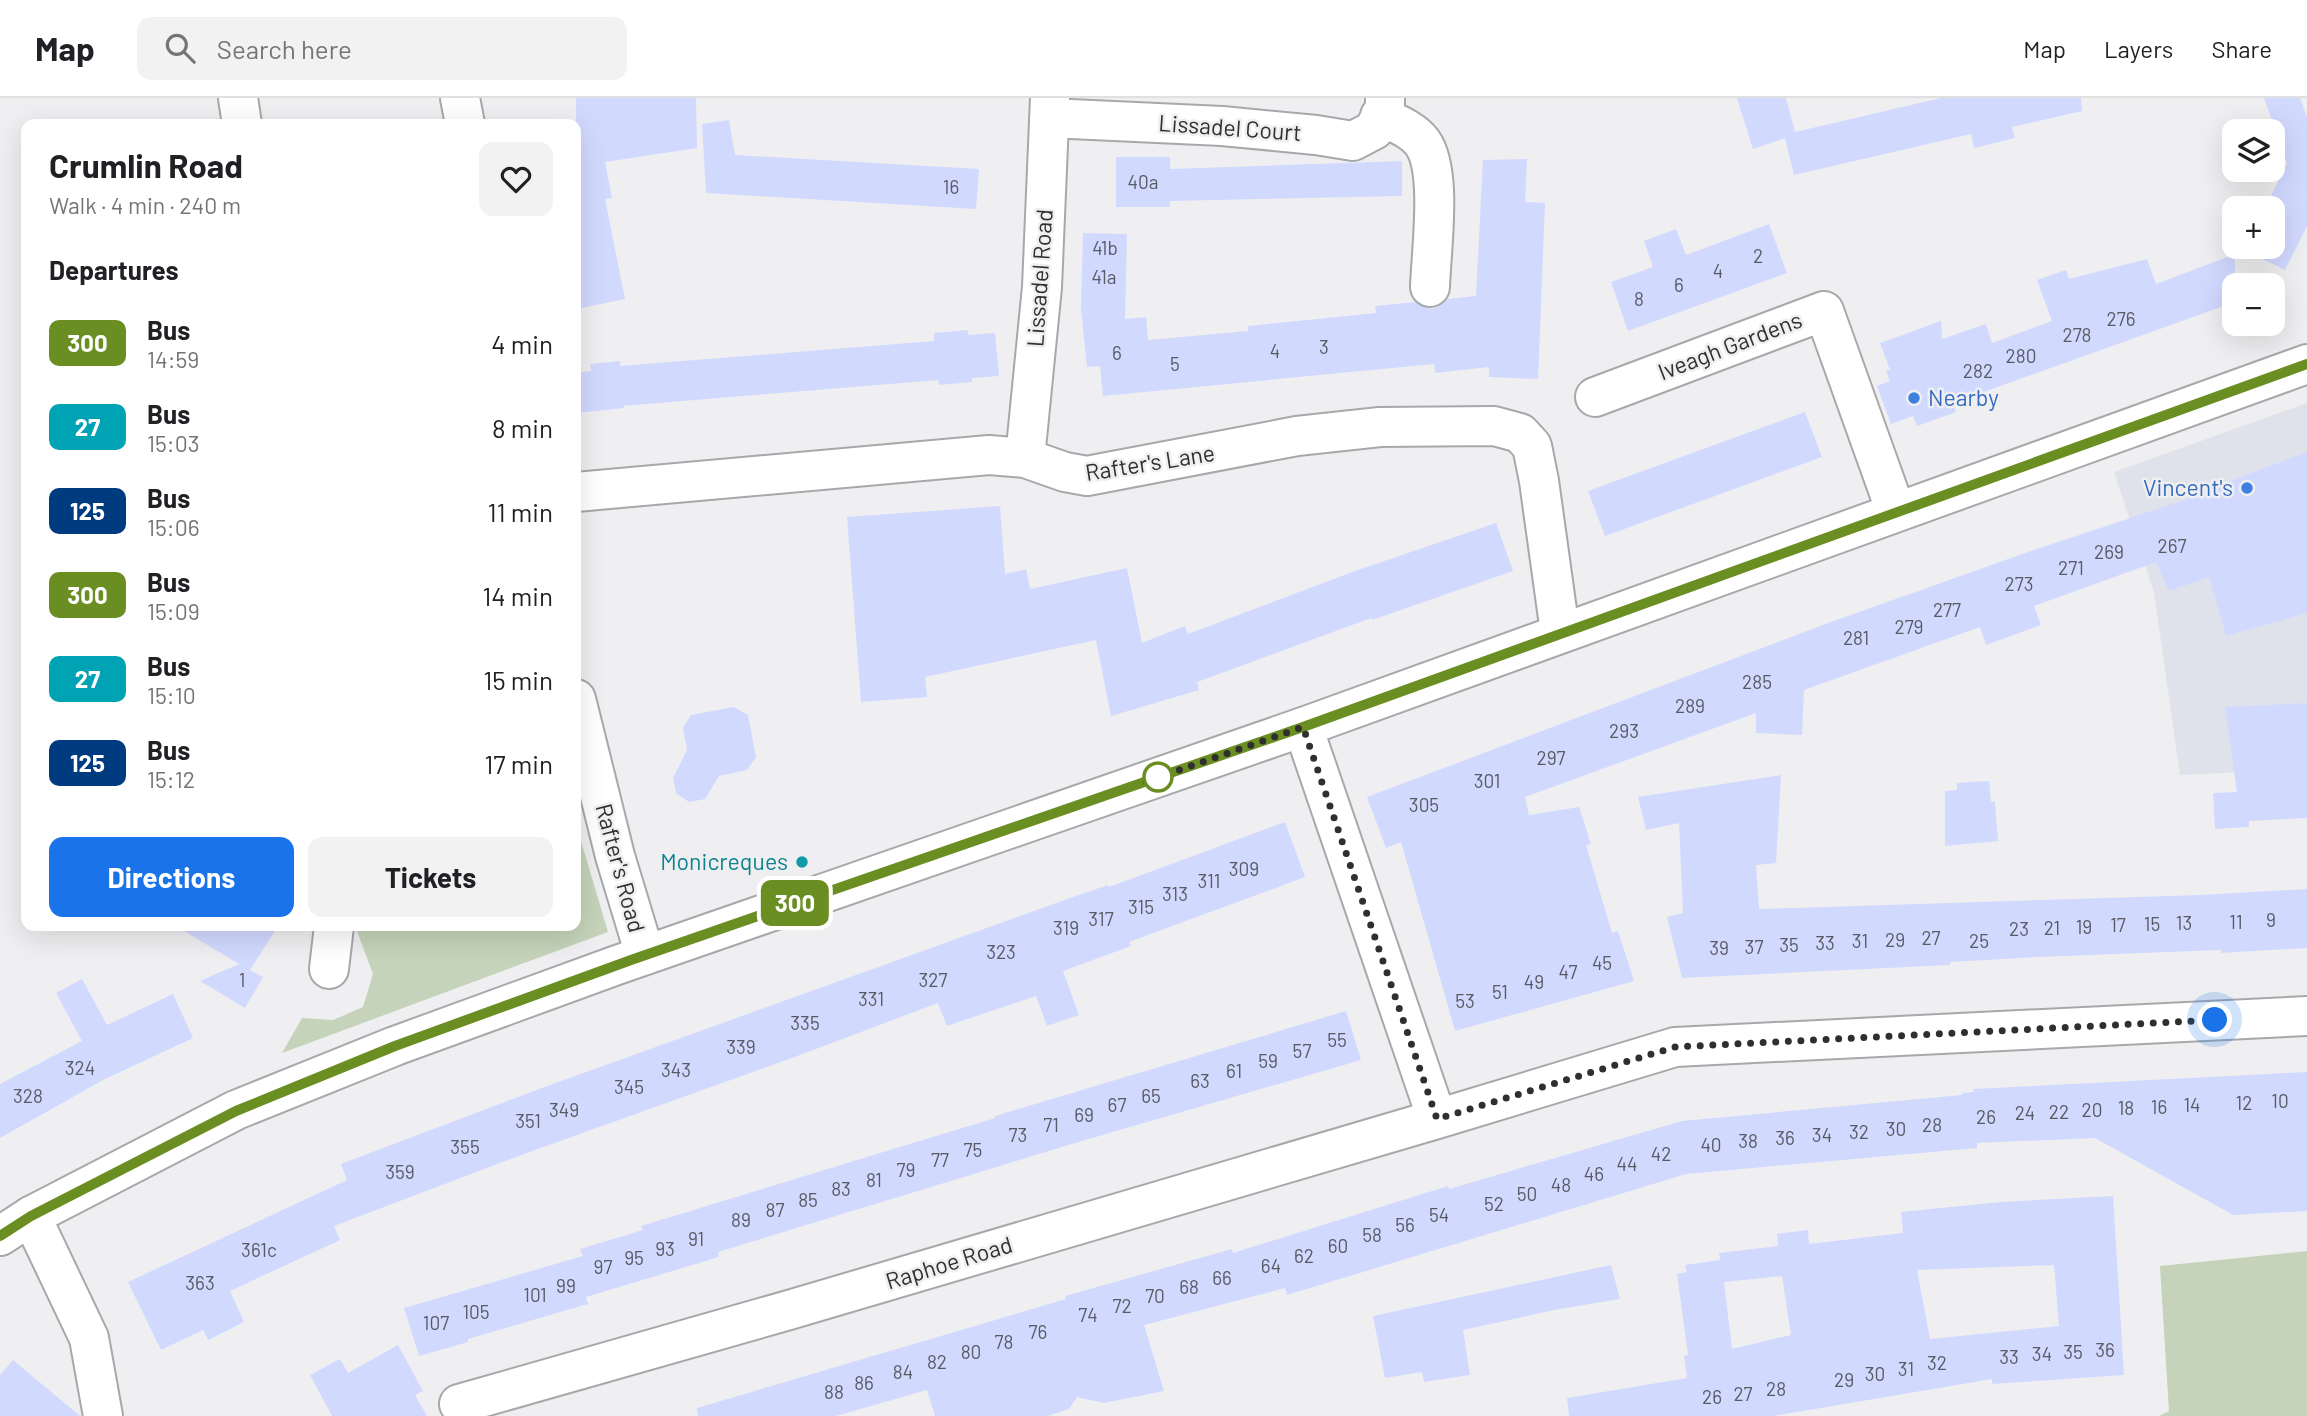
<!DOCTYPE html>
<html lang="en">
<head>
<meta charset="utf-8">
<style>
	body { margin:0; font-family:Barlow,sans-serif; background:#f2f2f2; color:#202124; height:100vh; display:flex; flex-direction:column; font-size:26px; white-space:nowrap }
	* { box-sizing:border-box; margin:0 }
	p { font-size:23px; color:#757577 }
	.icon { flex:none; width:38px; height:38px; fill:none; stroke:currentColor; stroke-width:2; stroke-linecap:round; stroke-linejoin:round }
	.map { position:relative; flex:1; overflow:hidden }
	.details { position:absolute; left:21px; top:21px; width:560px; height:812px; display:flex; flex-direction:column; background:#fff; border-radius:14px; box-shadow:0 7px 28px #0002 }
	.details>* { flex:none }
	.badge { padding:0 14px; border-radius:10px; font-size:24px; line-height:46px }
	.fabs { position:absolute; left:2222px; top:21px; display:grid; gap:14px }
	.fabs a { display:grid; place-items:center; width:63px; height:63px; border-radius:14px; background:#fff; box-shadow:0 7px 28px #0002; font-size:35px }
	.you { position:absolute; width:35px; height:35px; margin:-18px; border:5px solid #fff; border-radius:50%; background:#1a73e8; box-shadow:0 0 0 10px #1a73e833 }
	.map>.badge { position:absolute; translate:-50% -50%; box-shadow:0 0 0 4px #fff }
	h2 { padding:0 28px; font-size:26px; line-height:63px }
	.round { display:grid; place-items:center; flex:none; width:74px; height:74px; border-radius:14px; background:#f2f2f2 }
	.summary { display:flex; align-items:center; justify-content:space-between; height:119px; padding:0 28px }
	h1 { font-size:33px; font-weight:700; line-height:52px }
	.button { display:flex; gap:14px; margin-top:auto; padding:14px 28px }
	.button a { flex:1; height:80px; border-radius:14px; background:#1a73e8; color:#fff; font-size:28px; font-weight:700; line-height:80px; text-align:center }
	.button a+a { background:#f2f2f2; color:#202124 }
	ul { padding:0; list-style:none }
	li { display:flex; align-items:center; gap:21px; height:84px; padding:0 28px }
	li div { flex:1 }
	li b { display:block; font-size:26px }
	li em { font-style:normal }
	li .badge { min-width:77px; font-weight:700; text-align:center }
	header { display:flex; align-items:center; gap:42px; box-sizing:border-box; height:98px; padding:0 35px; background:#fff; border-bottom:2px solid #e0e0e0 }
	header strong { font-size:33px }
	nav { display:flex; gap:38px; margin-inline-start:auto; font-size:24px }
	.search { width:490px; height:63px; background:#f2f2f2; display:flex; align-items:center; gap:18px; box-sizing:border-box; padding:0 24px; border-radius:14px; color:#757577; font-size:26px }
	.map>svg:first-child { display:block }
</style>
</head>
<body>
<header>
<strong>Map</strong>
<div class="search"><svg class="icon" aria-label="search" viewBox="0 0 24 24"><circle cx="10" cy="10" r="6"/><path d="M15 15l6 6"/></svg>Search here</div>
<nav><a>Map</a><a>Layers</a><a>Share</a></nav>
</header>
<div class="map">
<svg width="2307" height="1318" viewBox="0 0 2307 1318">
	<rect width="100%" height="100%" fill="#efeff1"/>
	<path fill="#e0e2eb" d="M2307,305V671L2180,677L2154,494L2114,374Z"/>
	<path fill="#c4d3b9" d="M576,726L608,834L282,955L302,920L333,922L363,909L373,876L355,828H576Z
		M2307,1153V1318H2159L2169,1313L2160,1168Z"/>
	<path fill="#d2d9ff" fill-rule="evenodd" d="M576,0H696L697,50L605,64L612,100L605,101L625,201L576,211Z
		M1737,0H1786L1795,34L1941,0H2081L2082,13L2012,29L2015,40L1974,50L1971,36L1794,77L1785,40L1753,51Z
		M2264,0H2300L2307,19V128L2285,172L2244,152L2246,149H2273V110H2265L2287,65Z
		M729,22L735,57L979,71L976,111L706,95L702,26Z
		M1116,59H1170V71L1402,63V98L1170,103V109H1116Z
		M1527,61L1525,104L1545,105L1538,281L1489,279V269L1435,275L1434,266L1103,298L1100,268L1087,269L1081,211L1083,135L1127,136L1125,221L1146,219L1148,242L1248,233V228L1376,215L1375,208L1415,204L1430,211L1440,208L1448,201L1476,198L1483,62Z
		M1769,126L1787,175L1628,233L1611,184L1653,169L1644,143L1676,131L1686,157Z
		M2235,156V204L1953,305L1956,314L1917,328L1913,318L1891,326L1877,288L1890,283L1886,273L1890,272L1880,245L1941,223L1942,241L1986,226L1992,245L2052,223L2037,182L2066,172L2069,181L2147,161L2156,186Z
		M968,232V237L995,235L999,278L972,280V284L939,287L938,282L623,308L624,310L576,315V275L591,273L590,266L620,263V268L934,243V235Z
		M1805,314L1822,359L1605,438L1588,393Z
		M2307,354V515L2226,538L2209,479L2169,493L2156,464L2034,508L2041,527L1986,547L1980,529L1804,592L1802,637L1756,635V615L1525,699L1529,717L1579,709L1591,746L1586,747L1612,835L1618,833L1634,883L1455,933L1401,744L1386,750L1367,699L1831,524L2028,454L2191,400L2190,398Z
		M1000,408L1005,476L1026,471L1030,491L1127,470L1142,545L1185,528L1188,536L1355,473L1496,425L1513,473L1372,522L1371,520L1197,584L1199,592L1111,618L1096,542L925,579L927,599L861,604L847,419Z
		M2307,605V720L2249,723V729L2215,731L2213,695L2237,694L2225,609Z
		M734,609L748,617L756,659L747,672L719,678L705,701L689,704L676,695L673,680L687,652L683,630L691,617Z
		M1781,677L1776,765L1756,767L1759,811L2200,797L2307,791V850L2221,855V852L2038,859L1950,864V867L1682,880L1667,819L1683,815L1679,725L1646,732L1638,699Z
		M1989,683L1991,704H1995L1998,743L1945,748V693L1957,692V685Z
		M1285,724L1305,779L1129,844L1131,848L1063,873L1079,917L1047,928L1036,898L947,928L938,905L792,960L524,1056L334,1128L340,1142L230,1193L244,1224L208,1242L203,1232L161,1252L128,1184L347,1082L341,1066L539,991L1073,799L1108,787L1109,789Z
		M176,828H278L250,872L263,879L245,910L200,883L239,866Z
		M82,881L107,927L173,896L193,940L103,982L0,1040V986L82,943L56,895Z
		M1346,913L1361,962L1075,1045L718,1154L719,1159L586,1199L588,1206L468,1241V1244L419,1258L404,1210L583,1158L580,1151L643,1132L641,1128L995,1020V1018Z
		M2307,974V1113L2233,1117L2095,1040L1977,1045V1050L1686,1076L1287,1197L1285,1190L1144,1227L1164,1293L1104,1305L1077,1299L1069,1311L1047,1318H935L927,1292L836,1318H698L697,1310L1066,1201L1065,1198L1232,1151L1233,1155L1448,1088L1449,1091L1682,1023L1962,997V995L1974,994L1973,991Z
		M2113,1098L2124,1277L1992,1286V1281L1773,1318H1569L1567,1300L1687,1280L1684,1258L1688,1257L1677,1176L1687,1174L1685,1167L1720,1162L1719,1155L1778,1148L1777,1136L1808,1132L1809,1146L1903,1135L1901,1114L2001,1104ZM2054,1167L2059,1228L1930,1241L1917,1172ZM1782,1178L1791,1237L1732,1251L1724,1184Z
		M1611,1167L1620,1201L1554,1212L1463,1232L1470,1277L1424,1284L1422,1274L1385,1280L1373,1218Z
		M398,1247L423,1293L415,1297L427,1318H332L310,1277L340,1261L348,1275Z
		M13,1262L80,1318H0V1277Z"/>
	<g fill="none" stroke-linecap="round" stroke-linejoin="round">
		<defs>
			<path id="street" d="M238,0L242,26
				M460,0L465,26
				M1380,18C1395,25 1412,31 1422,44C1443,72 1431,153 1430,189
				M1049,20L1222,28L1316,37L1353,43L1374,32L1385,9V0
				M1595,299L1824,213L1896,414
				M1025,360L1042,189L1050,0
				M576,394L989,357L1025,360L1065,374L1087,378L1297,338L1380,329L1494,328L1520,335L1532,348L1539,383L1560,534
				M576,601L615,758L645,857
				M1303,629L1437,1021
				M329,871L334,828
				M31,1118L89,1240L103,1318
				M459,1306L789,1212L1437,1021L1675,949L2307,918"/>
			<path id="secondary" d="M0,1138L31,1118L236,1012L395,948L617,867L1303,629L2307,266"/>
		</defs>
		<use href="#street" stroke="#a7a8aa" stroke-width="42"/>
		<use href="#secondary" stroke="#a7a8aa" stroke-width="42"/>
		<use href="#street" stroke="#fff" stroke-width="38"/>
		<use href="#secondary" stroke="#fff" stroke-width="38"/>
	</g>
	<g fill="none" stroke-linecap="round" stroke-linejoin="round">
		<defs>
			<path id="line" d="M0,1138L31,1118L236,1013L395,948L631,862L1303,629L2307,266"/>
		</defs>
		<use href="#line" stroke="#fff" stroke-width="16"/>
		<use href="#line" stroke="#6b8e23" stroke-width="10"/>
		<path stroke="#2f2f30" stroke-width="7" stroke-dasharray="0 12.6" d="M1158,679L1145,684L1303,629L1437,1021L1675,949L2215,922"/>
	</g>
	<g fill="#3f7fe0" stroke="#efeff1" stroke-width="2.5">
		<circle cx="1914" cy="300" r="7"/>
		<circle cx="2247" cy="390" r="7"/>
	</g>
	<circle fill="#fff" stroke="#6b8e23" stroke-width="3.5" cx="1158" cy="679" r="14"/>
	<circle fill="#0f9aa8" stroke="#efeff1" stroke-width="2.5" cx="802" cy="764" r="7"/>
	<g text-anchor="middle" stroke-width="5" stroke-linejoin="round" paint-order="stroke">
		<g font-size="19" fill="#585a64">
			<text x="1143" y="91">40a</text>
			<text x="951" y="96">16</text>
			<text x="1105" y="157">41b</text>
			<text x="1758" y="165">2</text>
			<text x="1718" y="180">4</text>
			<text x="1104" y="186">41a</text>
			<text x="1679" y="194">6</text>
			<text x="1639" y="208">8</text>
			<text x="2121" y="228">276</text>
			<text x="2077" y="244">278</text>
			<text x="1324" y="256">3</text>
			<text x="1275" y="260">4</text>
			<text x="1117" y="262">6</text>
			<text x="2021" y="265">280</text>
			<text x="1175" y="273">5</text>
			<text x="1978" y="280">282</text>
			<text x="2172" y="455">267</text>
			<text x="2109" y="461">269</text>
			<text x="2071" y="477">271</text>
			<text x="2019" y="493">273</text>
			<text x="1947" y="519">277</text>
			<text x="1909" y="536">279</text>
			<text x="1856" y="547">281</text>
			<text x="1757" y="591">285</text>
			<text x="1690" y="615">289</text>
			<text x="1624" y="640">293</text>
			<text x="1551" y="667">297</text>
			<text x="1487" y="690">301</text>
			<text x="1424" y="714">305</text>
			<text x="1244" y="778">309</text>
			<text x="1209" y="790">311</text>
			<text x="1175" y="803">313</text>
			<text x="1141" y="816">315</text>
			<text x="1101" y="828">317</text>
			<text x="2271" y="829">9</text>
			<text x="2236" y="831">11</text>
			<text x="2184" y="832">13</text>
			<text x="2152" y="833">15</text>
			<text x="2118" y="834">17</text>
			<text x="2084" y="836">19</text>
			<text x="1066" y="837">319</text>
			<text x="2052" y="837">21</text>
			<text x="2019" y="838">23</text>
			<text x="1931" y="847">27</text>
			<text x="1895" y="849">29</text>
			<text x="1860" y="850">31</text>
			<text x="1979" y="850">25</text>
			<text x="1825" y="852">33</text>
			<text x="1789" y="854">35</text>
			<text x="1754" y="856">37</text>
			<text x="1719" y="857">39</text>
			<text x="1001" y="861">323</text>
			<text x="1602" y="872">45</text>
			<text x="1568" y="881">47</text>
			<text x="242" y="889">1</text>
			<text x="933" y="889">327</text>
			<text x="1534" y="891">49</text>
			<text x="1500" y="901">51</text>
			<text x="871" y="908">331</text>
			<text x="1465" y="910">53</text>
			<text x="805" y="932">335</text>
			<text x="1337" y="949">55</text>
			<text x="741" y="956">339</text>
			<text x="1302" y="960">57</text>
			<text x="1268" y="970">59</text>
			<text x="80" y="977">324</text>
			<text x="676" y="979">343</text>
			<text x="1234" y="980">61</text>
			<text x="1200" y="990">63</text>
			<text x="629" y="996">345</text>
			<text x="28" y="1005">328</text>
			<text x="1151" y="1005">65</text>
			<text x="2280" y="1010">10</text>
			<text x="2244" y="1012">12</text>
			<text x="1117" y="1014">67</text>
			<text x="2192" y="1014">14</text>
			<text x="2159" y="1016">16</text>
			<text x="2126" y="1017">18</text>
			<text x="564" y="1019">349</text>
			<text x="2092" y="1019">20</text>
			<text x="2059" y="1021">22</text>
			<text x="2025" y="1022">24</text>
			<text x="1084" y="1024">69</text>
			<text x="1986" y="1026">26</text>
			<text x="528" y="1030">351</text>
			<text x="1051" y="1034">71</text>
			<text x="1932" y="1034">28</text>
			<text x="1896" y="1038">30</text>
			<text x="1859" y="1041">32</text>
			<text x="1018" y="1044">73</text>
			<text x="1822" y="1044">34</text>
			<text x="1785" y="1047">36</text>
			<text x="1748" y="1050">38</text>
			<text x="1711" y="1054">40</text>
			<text x="465" y="1056">355</text>
			<text x="973" y="1059">75</text>
			<text x="1661" y="1063">42</text>
			<text x="940" y="1069">77</text>
			<text x="1627" y="1073">44</text>
			<text x="906" y="1079">79</text>
			<text x="400" y="1081">359</text>
			<text x="1594" y="1083">46</text>
			<text x="874" y="1089">81</text>
			<text x="1561" y="1094">48</text>
			<text x="841" y="1098">83</text>
			<text x="1527" y="1103">50</text>
			<text x="808" y="1109">85</text>
			<text x="1494" y="1113">52</text>
			<text x="775" y="1119">87</text>
			<text x="1439" y="1124">54</text>
			<text x="741" y="1129">89</text>
			<text x="1405" y="1134">56</text>
			<text x="1372" y="1144">58</text>
			<text x="696" y="1148">91</text>
			<text x="1338" y="1155">60</text>
			<text x="665" y="1158">93</text>
			<text x="259" y="1159">361c</text>
			<text x="1304" y="1165">62</text>
			<text x="634" y="1167">95</text>
			<text x="1271" y="1175">64</text>
			<text x="603" y="1176">97</text>
			<text x="1222" y="1187">66</text>
			<text x="200" y="1192">363</text>
			<text x="566" y="1195">99</text>
			<text x="1189" y="1196">68</text>
			<text x="535" y="1204">101</text>
			<text x="1155" y="1205">70</text>
			<text x="1122" y="1215">72</text>
			<text x="476" y="1221">105</text>
			<text x="1088" y="1224">74</text>
			<text x="436" y="1232">107</text>
			<text x="1038" y="1241">76</text>
			<text x="1004" y="1251">78</text>
			<text x="2105" y="1259">36</text>
			<text x="971" y="1261">80</text>
			<text x="2073" y="1261">35</text>
			<text x="2042" y="1263">34</text>
			<text x="2009" y="1266">33</text>
			<text x="937" y="1271">82</text>
			<text x="1937" y="1272">32</text>
			<text x="1906" y="1278">31</text>
			<text x="903" y="1281">84</text>
			<text x="1875" y="1283">30</text>
			<text x="1844" y="1289">29</text>
			<text x="864" y="1292">86</text>
			<text x="1776" y="1298">28</text>
			<text x="834" y="1301">88</text>
			<text x="1743" y="1303">27</text>
			<text x="1712" y="1306">26</text>
		</g>
		<g font-size="23" fill="#2f2f30" stroke="#efeff1">
			<text transform="translate(1230 30) rotate(4)" y="8">Lissadel Court</text>
			<text transform="translate(1040 180) rotate(-86)" y="8">Lissadel Road</text>
			<text transform="translate(1730 248) rotate(-21)" y="8">Iveagh Gardens</text>
			<text transform="translate(1150 365) rotate(-9)" y="8">Rafter's Lane</text>
			<text transform="translate(620 770) rotate(75)" y="8">Rafter's Road</text>
			<text transform="translate(949 1165) rotate(-17)" y="8">Raphoe Road</text>
		</g>
		<g font-size="23" fill="#366cbe" stroke="#efeff1" text-anchor="start">
			<text x="1928" y="308">Nearby</text>
			<text x="2233" y="398" text-anchor="end">Vincent's</text>
		</g>
		<g font-size="23" fill="#0d838f" stroke="#efeff1" text-anchor="end">
			<text x="788" y="772">Monicreques</text>
		</g>
	</g>
</svg>
<div class="fabs">
<a><svg class="icon" aria-label="layers" viewBox="0 0 24 24"><path d="M12 4l9 5-9 5-9-5zM3 14l9 5 9-5"/></svg></a>
<a>+</a>
<a>−</a>
</div>
<div class="you" style="left:2215px;top:922px"></div>
<b class="badge" style="left:795px;top:805px;background:#6b8e23;color:#fff">300</b>
<section class="details">
<div class="summary"><div><h1>Crumlin Road</h1><p>Walk · 4 min · 240 m</p></div><a class="round"><svg class="icon" aria-label="heart" viewBox="0 0 24 24"><path d="M12 20l-8-8c-3-5 5-10 8-4 3-6 11-1 8 4z"/></svg></a></div>
<h2>Departures</h2>
<ul>
<li><span class="badge" style="background:#6b8e23;color:#fff">300</span><div><b>Bus</b><p>14:59</p></div><em>4 min</em></li>
<li><span class="badge" style="background:#00a3b4;color:#fff">27</span><div><b>Bus</b><p>15:03</p></div><em>8 min</em></li>
<li><span class="badge" style="background:#003b80;color:#fff">125</span><div><b>Bus</b><p>15:06</p></div><em>11 min</em></li>
<li><span class="badge" style="background:#6b8e23;color:#fff">300</span><div><b>Bus</b><p>15:09</p></div><em>14 min</em></li>
<li><span class="badge" style="background:#00a3b4;color:#fff">27</span><div><b>Bus</b><p>15:10</p></div><em>15 min</em></li>
<li><span class="badge" style="background:#003b80;color:#fff">125</span><div><b>Bus</b><p>15:12</p></div><em>17 min</em></li>
</ul>
<div class="button"><a>Directions</a><a>Tickets</a></div>
</section>
</div>
</body>
</html>
